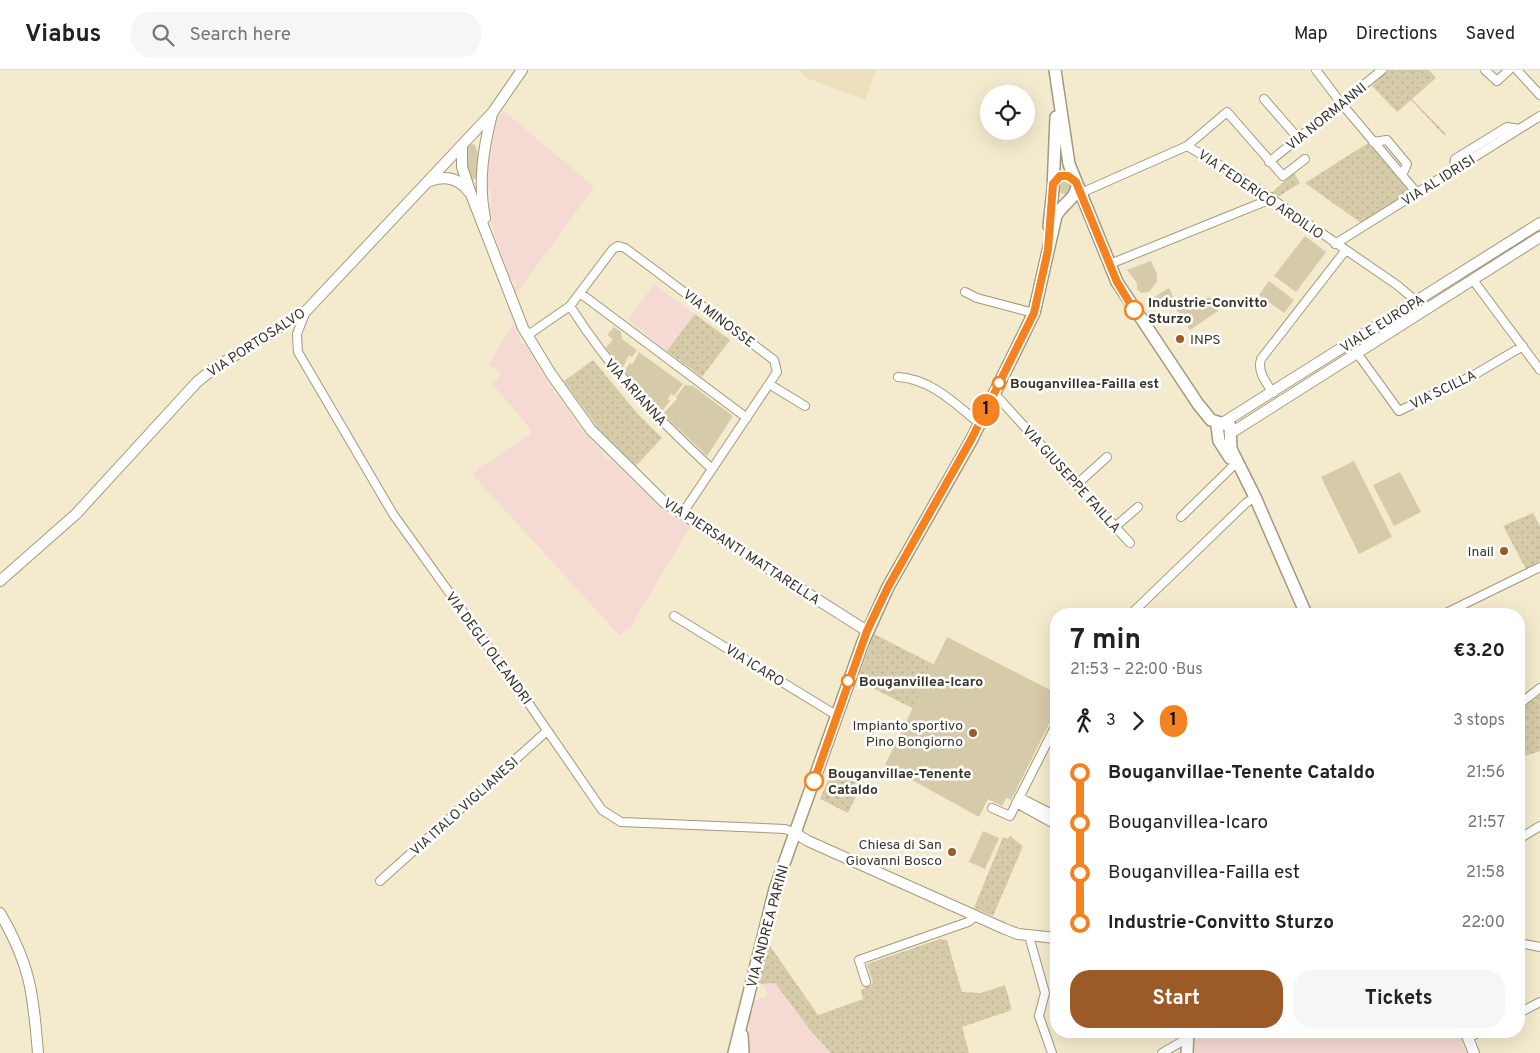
<!DOCTYPE html>
<html lang="en">
<head>
<meta charset="utf-8">
<style>
	body { margin:0; font-family:Overpass,sans-serif; background:#f6f6f6; color:#222; height:100vh; display:flex; flex-direction:column; font-size:19px; white-space:nowrap }
	* { box-sizing:border-box; margin:0 }
	p { font-size:16px; color:#767676 }
	.icon { flex:none; width:28px; height:28px; fill:none; stroke:currentColor; stroke-width:2; stroke-linecap:round; stroke-linejoin:round }
	.map { position:relative; flex:1; overflow:hidden }
	.panel { position:absolute; left:1050px; top:538px; width:475px; height:430px; display:flex; flex-direction:column; background:#fff; border-radius:20px; box-shadow:0 5px 20px #0002 }
	.panel>* { flex:none }
	.badge { padding:0 10px; border-radius:16px; font-size:18px; line-height:32px }
	.tools { position:absolute; left:980px; top:15px; display:grid; gap:10px }
	.tools a { display:grid; place-items:center; width:55px; height:55px; border-radius:50%; background:#fff; box-shadow:0 5px 20px #0002; font-size:25px }
	.map>.badge { position:absolute; translate:-50% -50%; box-shadow:0 0 0 2px #fff }
	.legs { display:flex; align-items:center; gap:8px; height:55px; padding:0 20px; font-size:16px }
	.legs p { margin-inline-start:auto }
	.overview { display:flex; align-items:center; justify-content:space-between; height:85px; padding:0 20px }
	h1 { font-size:28px; font-weight:700; line-height:38px }
	.action { display:flex; gap:10px; margin-top:auto; padding:10px 20px }
	.action a { flex:1; height:58px; border-radius:20px; background:#9c5a27; color:#fff; font-size:20px; font-weight:700; line-height:58px; text-align:center }
	.action a+a { background:#f6f6f6; color:#222 }
	ul { padding:0 20px; list-style:none }
	li { display:flex; align-items:center; gap:18px; height:50px; font-size:19px }
	li i { display:grid; place-items:center; width:8px; height:100%; margin:0 6px; background:currentColor }
	li i::after { content:''; width:12px; height:12px; margin:-6px; border:4px solid; border-radius:50%; background:#fff }
	li p { margin-inline-start:auto }
	li:first-child i { background:linear-gradient(#0000 50%,currentColor 0) }
	li:last-child i { background:linear-gradient(currentColor 50%,#0000 0) }
	header { display:flex; align-items:center; gap:30px; box-sizing:border-box; height:70px; padding:0 25px; background:#fff; border-bottom:1px solid #e0e0e0 }
	header strong { font-size:24px }
	nav { display:flex; gap:28px; margin-inline-start:auto; font-size:18px }
	.search { width:350px; height:45px; background:#f6f6f6; display:flex; align-items:center; gap:12px; box-sizing:border-box; padding:0 18px; border-radius:20px; color:#767676; font-size:19px }
	.map>svg:first-child { display:block }
</style>
</head>
<body>
<header>
<strong>Viabus</strong>
<div class="search"><svg class="icon" aria-label="search" viewBox="0 0 24 24"><circle cx="10" cy="10" r="6"/><path d="M15 15l6 6"/></svg>Search here</div>
<nav><a>Map</a><a>Directions</a><a>Saved</a></nav>
</header>
<div class="map">
<svg width="1540" height="983" viewBox="0 0 1540 983">
	<defs>
		<pattern id="grass-dots" width="8" height="8" patternUnits="userSpaceOnUse" patternTransform="scale(1.25)"><rect width="8" height="8" fill="#d6cba8"/><path d="M2 2h.1M6 6h.1" fill="none" stroke="#b8af91" stroke-width="1.8" stroke-linecap="round"/></pattern>
	</defs>
	<rect width="100%" height="100%" fill="#f4eacd"/>
	<path fill="#ecdfbb" d="M799,0H876L865,30L807,8Z"/>
	<path fill="#f4dad3" d="M504,41L594,117L516,224L513,216L517,214L516,210L511,211L492,156L489,140L491,130L490,120L487,119L488,86L493,62L497,48Z
		M654,214L695,244L667,281L628,250Z
		M513,253L522,274H525L544,307L578,355L603,384L605,389L612,391L664,441L690,457L630,558L619,565L472,404L531,363L529,357L492,314L501,304L489,295Z
		M770,911L775,913L811,961L831,983H748L749,943L752,931L765,927L767,923L763,914Z
		M1195,961H1460L1463,969L1462,977L1469,983H1195Z"/>
	<path fill="url(#grass-dots)" d="M1388,0H1429L1436,8L1412,29L1446,64L1445,66L1411,30L1397,42L1372,16Z
		M1368,73L1410,122L1361,153L1305,113Z
		M1294,103L1300,113L1276,128L1270,124Z
		M695,244L730,270L702,307L667,281Z
		M593,290L638,344L662,368L636,396L598,358L564,311Z
		M1533,443L1540,456V491L1526,499L1503,456Z
		M874,564L935,595L914,639L857,610Z
		M1540,625V681L1519,688V637L1520,639Z
		M832,701L858,713L860,718L848,743L820,729Z
		M1010,766L1023,776L993,846L974,838L1003,767L1008,769Z
		M940,869L947,870L962,922L981,923L1005,915L1012,940L962,957L969,983H831L811,961L775,913L756,914L768,873L818,945L863,929L861,920L873,913L867,894Z"/>
	<path fill="#d6cba8" d="M472,74L475,75L479,86L477,108L471,110L467,105L464,78Z
		M1057 116a8 8 0 1 1 16 0a8 8 0 1 1-16 0Z
		M1305,166L1326,182L1296,222L1274,206Z
		M1151,191L1157,204V212L1149,222L1142,223L1137,220V213L1127,200Z
		M1269,211L1294,230L1284,243L1259,225Z
		M1169,218L1176,233L1155,237L1151,229Z
		M1210,227L1218,241L1190,260L1176,239Z
		M614,257L621,262L622,269L637,280L632,287L629,285L622,299L606,278L613,269L607,265Z
		M639,282L683,314L674,326L671,324L668,329L670,331L661,342L624,301L630,293L632,295Z
		M685,315L693,316L733,346L707,386L663,344L677,329L676,327Z
		M1354,391L1392,467L1359,484L1321,407Z
		M1400,402L1421,442L1394,456L1373,415Z
		M947,567L1056,623V640L1011,730L1006,728L1002,736L988,729L979,747L885,695Z
		M983,761L999,768L985,799L969,792Z"/>
	<g fill="none" stroke-linecap="round" stroke-linejoin="round">
		<defs>
			<path id="minor" d="M1316,0L1341,33L1417,123
				M1485,0L1497,11L1509,0
				M1517,0L1540,25
				M1264,29L1298,68
				M1373,72L1387,70L1407,94L1402,105
				M1187,76L1240,107L1397,215L1416,231
				M1269,92L1382,0
				M1453,101L1455,89L1507,57L1519,59
				M1081,123L1187,76L1227,42L1283,106L1305,89
				M1335,174L1540,46
				M1110,194L1271,129
				M1473,210L1540,300
				M965,222L977,228L1034,243
				M580,223L747,348
				M570,236C612,302 655,346 712,399
				M306,241L297,264L298,282L393,444L527,631L602,740L621,752L785,759L795,763
				M528,265L570,236L613,179L618,176L625,178L660,204L774,290L777,302L682,444
				M1357,283L1399,341L1474,305L1523,276
				M898,307C931,309 954,333 979,353
				M769,314L805,336
				M994,323L1130,473
				M1273,323C1266,312 1257,302 1261,289L1345,181
				M1076,415L1107,387
				M1181,447L1235,394
				M1116,456L1138,437
				M1131,544L1246,433L1255,427
				M1444,544L1540,497
				M674,546L836,645
				M1522,632L1540,618
				M1019,727L1056,746
				M1016,733L1056,755
				M992,738L1010,746L1056,655
				M1519,769L1540,756
				M380,811L547,661
				M1029,866L1045,923L1039,946L1052,983
				M1519,873L1540,877
				M866,912L859,890L968,852L976,846
				M1519,943L1540,932
				M1468,968L1482,961
				M1162,983L1188,968"/>
			<path id="tertiary" d="M462,76V97L472,127L523,258L551,304L591,360L665,433L867,561
				M430,111C446,105 459,108 469,122
				M485,148C478,113 483,79 492,44
				M1224,352L1540,153
				M1231,363L1540,167
				M0,511L76,444L197,312L213,299L306,241L493,42L522,0
				M795,763L808,771L1005,859L1018,864L1056,868
				M0,843C31,896 33,924 38,983
				M1465,961L1474,983"/>
			<path id="secondary" d="M1055,0L1069,94L1117,212L1198,334L1211,350L1230,356L1231,379L1255,427L1306,544
				M1049,156L1053,120L1056,47
				M1221,353L1217,356L1219,371L1230,388
				M742,965L743,983
				M734,983L775,819L863,572L888,517L972,369L1034,243L1056,146C1062,134 1077,128 1077,115
				M1187,983L1188,961"/>
		</defs>
		<use href="#minor" stroke="#a2997e" stroke-width="10"/>
		<use href="#tertiary" stroke="#a2997e" stroke-width="12"/>
		<use href="#secondary" stroke="#a2997e" stroke-width="14"/>
		<use href="#minor" stroke="#fff" stroke-width="8"/>
		<use href="#tertiary" stroke="#fff" stroke-width="10"/>
		<use href="#secondary" stroke="#fff" stroke-width="11"/>
	</g>
	<g fill="none" stroke-linecap="round" stroke-linejoin="round">
		<defs>
			<path id="line-1" d="M814,711L867,561L888,517L972,368L1034,243L1048,180L1053,114L1060,106H1068L1076,112L1117,212L1134,240"/>
		</defs>
		<use href="#line-1" stroke="#fff" stroke-width="11"/>
		<use href="#line-1" stroke="#f58220" stroke-width="8"/>
	</g>
	<g fill="#fff" stroke="#f58220" stroke-width="2.5">
		<circle cx="1134" cy="240" r="9"/>
		<circle cx="999" cy="313" r="6"/>
		<circle cx="848" cy="611" r="6"/>
		<circle cx="814" cy="711" r="9"/>
	</g>
	<g fill="#9c5a27" stroke="#fff" stroke-width="2">
		<circle cx="1180" cy="269" r="5"/>
		<circle cx="1504" cy="481" r="5"/>
		<circle cx="973" cy="663" r="5"/>
		<circle cx="952" cy="782" r="5"/>
	</g>
	<g text-anchor="middle" stroke-width="5" stroke-linejoin="round" paint-order="stroke">
		<g font-size="14" fill="#383429" stroke="#fff">
			<text transform="translate(1326 46) rotate(-39)" y="5">VIA NORMANNI</text>
			<text transform="translate(1438 110) rotate(-32)" y="5">VIA AL IDRISI</text>
			<text transform="translate(1261 124) rotate(34)" y="5">VIA FEDERICO ARDILIO</text>
			<text transform="translate(719 248) rotate(37)" y="5">VIA MINOSSE</text>
			<text transform="translate(1382 253) rotate(-32)" y="5">VIALE EUROPA</text>
			<text transform="translate(256 272) rotate(-33)" y="5">VIA PORTOSALVO</text>
			<text transform="translate(1443 319) rotate(-26)" y="5">VIA SCILLA</text>
			<text transform="translate(636 322) rotate(48)" y="5">VIA ARIANNA</text>
			<text transform="translate(1072 409) rotate(48)" y="5">VIA GIUSEPPE FAILLA</text>
			<text transform="translate(742 481) rotate(33)" y="5">VIA PIERSANTI MATTARELLA</text>
			<text transform="translate(489 578) rotate(54)" y="5">VIA DEGLI OLEANDRI</text>
			<text transform="translate(755 595) rotate(32)" y="5">VIA ICARO</text>
			<text transform="translate(464 736) rotate(-42)" y="5">VIA ITALO VIGLIANESI</text>
			<text transform="translate(767 856) rotate(-75)" y="5">VIA ANDREA PARINI</text>
		</g>
		<g font-size="14" font-weight="bold" fill="#383429" stroke="#fff" text-anchor="start">
			<text x="1148" y="237">Industrie-Convitto<tspan x="1148" dy="16">Sturzo</tspan></text>
			<text x="1010" y="318">Bouganvillea-Failla est</text>
			<text x="859" y="616">Bouganvillea-Icaro</text>
			<text x="828" y="708">Bouganvillae-Tenente<tspan x="828" dy="16">Cataldo</tspan></text>
		</g>
		<g font-size="14" fill="#383429" stroke="#fff" text-anchor="end">
			<text x="1190" y="274" text-anchor="start">INPS</text>
			<text x="1494" y="486">Inail</text>
			<text x="963" y="660">Impianto sportivo<tspan x="963" dy="16">Pino Bongiorno</tspan></text>
			<text x="942" y="779">Chiesa di San<tspan x="942" dy="16">Giovanni Bosco</tspan></text>
		</g>
	</g>
</svg>
<div class="tools">
<a><svg class="icon" aria-label="locate" viewBox="0 0 24 24"><circle cx="12" cy="12" r="6"/><path d="M12 2v4M12 18v4M2 12h4M18 12h4"/></svg></a>
</div>
<b class="badge" style="left:986px;top:340px;background:#f58220;color:#111">1</b>
<section class="panel">
<div class="overview"><div><h1>7 min</h1><p>21:53 – 22:00 · Bus</p></div><b>€3.20</b></div>
<div class="legs"><svg class="icon" aria-label="walk" viewBox="0 0 24 24"><circle cx="13" cy="4" r="2"/><path d="M13 8l-2 6 4 7M11 14l-3 7M7 12l3-4h3l4 4"/></svg>3<svg class="icon" aria-label="forward" viewBox="0 0 24 24"><path d="M9 5l7 7-7 7"/></svg><b class="badge" style="background:#f58220;color:#111">1</b><p>3 stops</p></div>
<ul>
<li><i style="color:#f58220"></i><b>Bouganvillae-Tenente Cataldo</b><p>21:56</p></li>
<li><i style="color:#f58220"></i><span>Bouganvillea-Icaro</span><p>21:57</p></li>
<li><i style="color:#f58220"></i><span>Bouganvillea-Failla est</span><p>21:58</p></li>
<li><i style="color:#f58220"></i><b>Industrie-Convitto Sturzo</b><p>22:00</p></li>
</ul>
<div class="action"><a>Start</a><a>Tickets</a></div>
</section>
</div>
</body>
</html>
